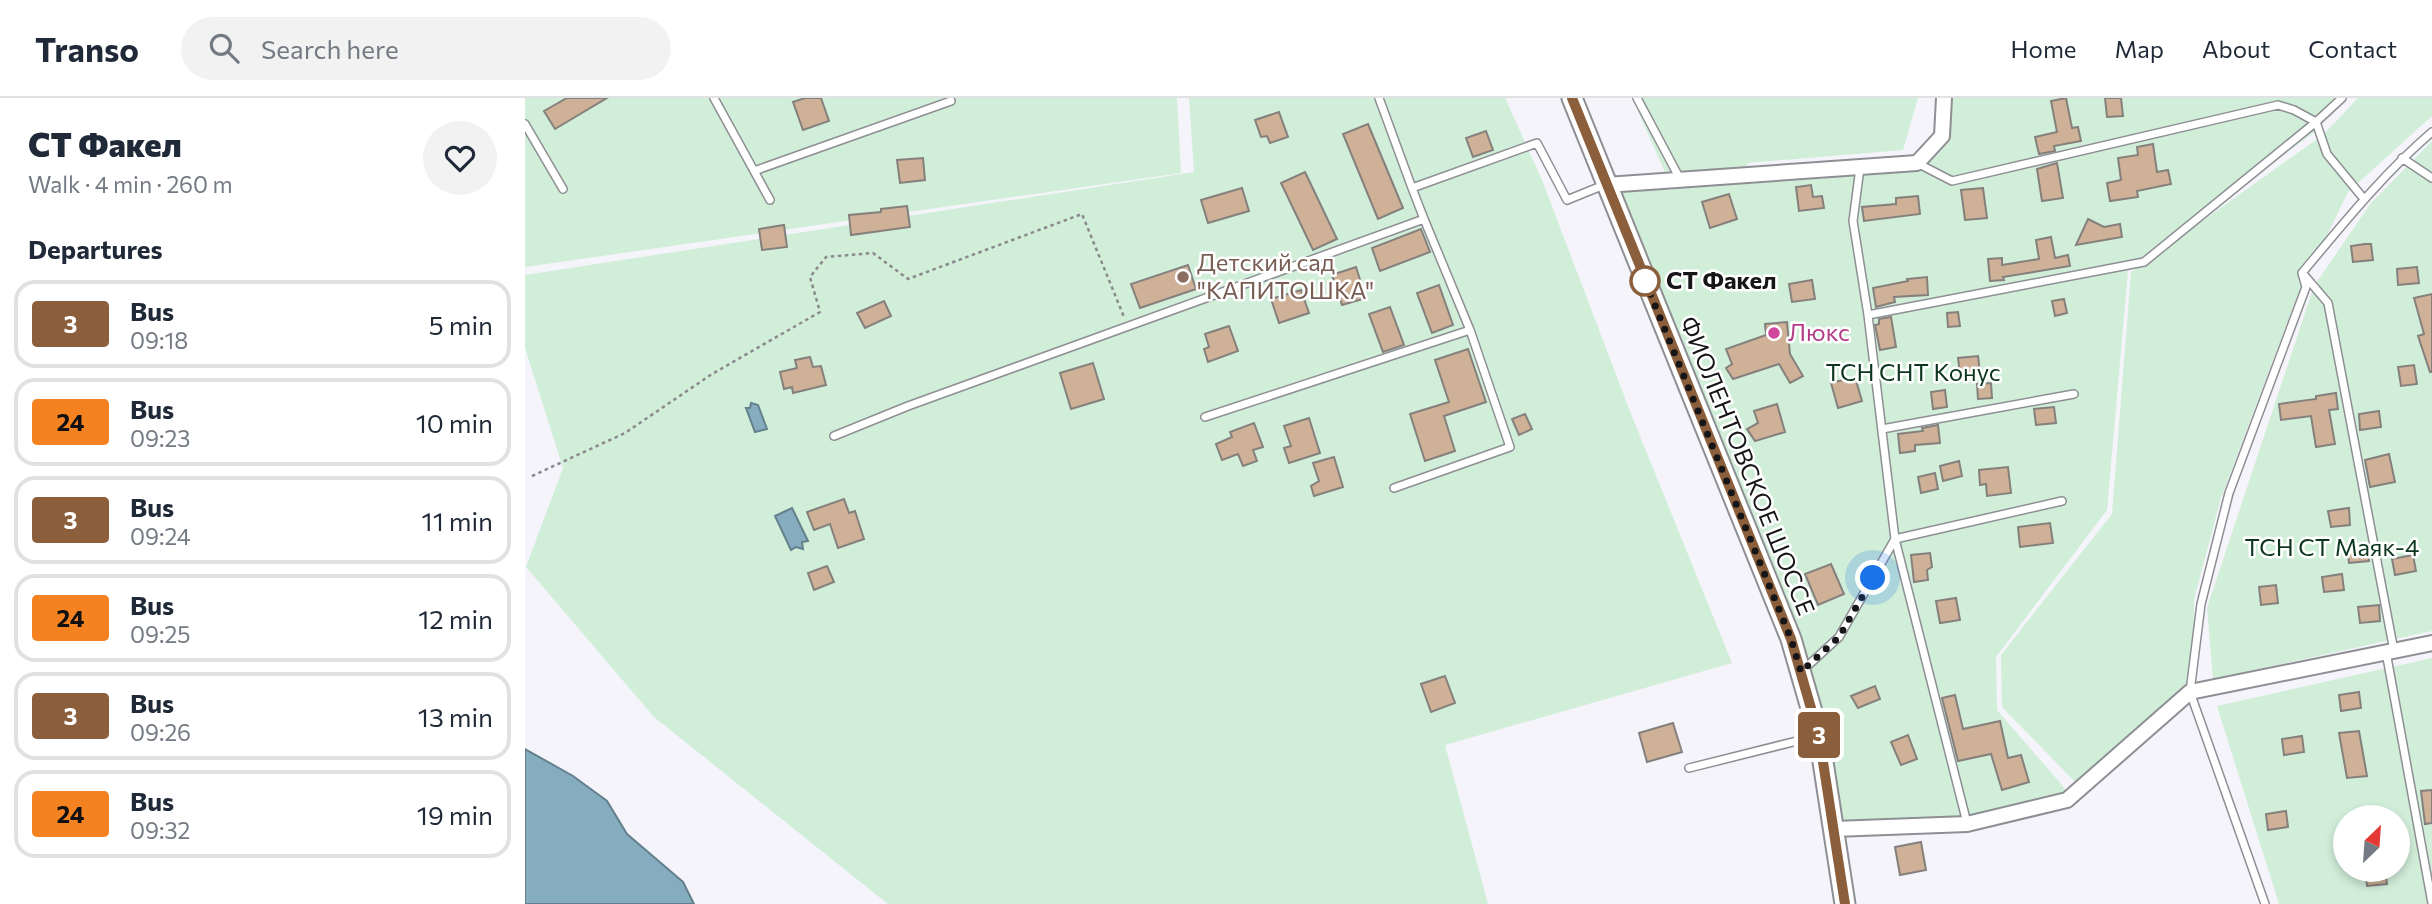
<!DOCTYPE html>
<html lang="en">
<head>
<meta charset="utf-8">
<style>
	body { margin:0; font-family:Commissioner,sans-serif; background:#f2f2f3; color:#1f2937; height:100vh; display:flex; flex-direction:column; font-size:26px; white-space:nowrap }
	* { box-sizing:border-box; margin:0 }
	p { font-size:23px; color:#747a83 }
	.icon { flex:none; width:38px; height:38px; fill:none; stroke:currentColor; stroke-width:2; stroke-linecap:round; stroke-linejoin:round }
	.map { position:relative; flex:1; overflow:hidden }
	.side { display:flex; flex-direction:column; background:#fff; width:525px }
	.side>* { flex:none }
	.badge { padding:0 14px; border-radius:5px; font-size:24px; line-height:46px }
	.needle { width:46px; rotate:25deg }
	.buttons { position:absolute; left:1808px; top:707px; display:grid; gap:14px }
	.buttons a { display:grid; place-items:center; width:77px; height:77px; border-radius:50%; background:#fff; box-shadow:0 4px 10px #0003; font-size:35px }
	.you { position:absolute; width:35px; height:35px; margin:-18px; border:5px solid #fff; border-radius:50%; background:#1a73e8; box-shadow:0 0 0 10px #1a73e833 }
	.map>.badge { position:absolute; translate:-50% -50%; box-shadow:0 0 0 4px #fff }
	h2 { padding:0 28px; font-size:26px; line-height:63px }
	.round { display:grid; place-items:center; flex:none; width:74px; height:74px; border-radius:37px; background:#f2f2f3 }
	.summary { display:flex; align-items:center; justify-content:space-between; height:119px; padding:0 28px }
	h1 { font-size:33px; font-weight:800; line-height:52px }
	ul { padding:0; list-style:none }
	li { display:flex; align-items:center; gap:21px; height:88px; margin:0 14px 10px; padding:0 14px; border:4px solid #e0e1e3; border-radius:21px }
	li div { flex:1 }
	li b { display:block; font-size:26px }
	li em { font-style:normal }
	li .badge { min-width:77px; font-weight:700; text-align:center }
	header { display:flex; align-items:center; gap:42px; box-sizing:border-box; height:98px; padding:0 35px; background:#fff; border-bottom:2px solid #e0e1e3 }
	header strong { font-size:33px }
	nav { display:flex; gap:38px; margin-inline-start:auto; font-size:24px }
	.search { width:490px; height:63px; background:#f2f2f3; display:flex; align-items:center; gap:18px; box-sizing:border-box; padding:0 24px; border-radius:38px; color:#747a83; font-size:26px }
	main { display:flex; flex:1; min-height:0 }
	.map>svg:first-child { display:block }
</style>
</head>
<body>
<header>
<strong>Transo</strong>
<div class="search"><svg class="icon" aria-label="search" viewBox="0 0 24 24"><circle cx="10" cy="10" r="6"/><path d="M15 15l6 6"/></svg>Search here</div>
<nav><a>Home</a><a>Map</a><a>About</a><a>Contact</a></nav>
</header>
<main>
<section class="side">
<div class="summary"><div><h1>СТ Факел</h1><p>Walk · 4 min · 260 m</p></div><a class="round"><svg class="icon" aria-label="heart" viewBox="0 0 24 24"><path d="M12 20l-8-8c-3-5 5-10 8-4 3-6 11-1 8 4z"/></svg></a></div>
<h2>Departures</h2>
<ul>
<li><span class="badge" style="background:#8b5e3c;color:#fff">3</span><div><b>Bus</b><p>09:18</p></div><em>5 min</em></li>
<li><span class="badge" style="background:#f58220;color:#111">24</span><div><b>Bus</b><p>09:23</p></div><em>10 min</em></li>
<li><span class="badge" style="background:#8b5e3c;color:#fff">3</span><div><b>Bus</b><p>09:24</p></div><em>11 min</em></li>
<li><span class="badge" style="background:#f58220;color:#111">24</span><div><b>Bus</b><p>09:25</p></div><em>12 min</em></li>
<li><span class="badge" style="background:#8b5e3c;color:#fff">3</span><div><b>Bus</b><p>09:26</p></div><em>13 min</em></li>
<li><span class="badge" style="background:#f58220;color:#111">24</span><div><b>Bus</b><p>09:32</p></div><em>19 min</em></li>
</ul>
</section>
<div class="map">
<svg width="1907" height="806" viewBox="0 0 1907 806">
	<rect width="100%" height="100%" fill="#f4f4fa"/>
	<path fill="#d1eed9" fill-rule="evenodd" d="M0,0H652L656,75L0,169Z
		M664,0H980L1017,82L1106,316L1207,565L920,647L963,806H363L129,619L1,469L38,370L0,250V177L669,74Z
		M1107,0H1393L1378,52L1222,65L1223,72L1392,70L1423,38L1424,0H1823L1787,36L1603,173L1582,412L1471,559L1472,612L1543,694L1433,722L1313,724L1302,636L1091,92L1140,90L1141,92H1148Z
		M1833,0H1907V18L1823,94L1771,201L1696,400L1669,501L1668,589L1552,686L1477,609L1476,557L1587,416L1606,174L1799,36Z
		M1907,43V533L1688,581L1682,510L1789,188L1846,105Z
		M1907,560V806H1754L1692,608ZM1820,719H1872V772H1820Z"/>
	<path fill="#86adbf" stroke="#64808d" stroke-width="2" d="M226,305L233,307L242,331L230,334L221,310H225Z
		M267,410L283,443L277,444L278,451L271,449L266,452L250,418Z
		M0,651L48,678L82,703L102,736L158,784L169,806H0Z"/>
	<path fill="#ceb196" stroke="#85807d" stroke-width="2" d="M42,0H82L30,31L19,13Z
		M280,0H296L304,23L278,32L268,4Z
		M1541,0L1547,30L1553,29L1556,43L1529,48L1530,53L1514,56L1510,39L1532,34L1526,3Z
		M1580,0H1596L1598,18L1582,19Z
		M754,14L763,39L745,45L742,38L736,39L730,22Z
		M843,26L878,110L853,121L818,36Z
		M961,33L968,52L948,59L941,40Z
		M1628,46L1632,74L1643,72L1646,86L1612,93L1613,99L1585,103L1582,85L1596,82L1593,60L1613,57L1612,49Z
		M398,60L400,82L375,85L372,62Z
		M1532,65L1538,100L1517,103L1512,71Z
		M780,74L812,141L788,152L756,85Z
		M1286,87L1288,99L1297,98L1299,110L1274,113L1271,89Z
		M717,90L724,113L683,125L676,102Z
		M1458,90L1462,120L1440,122L1436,92Z
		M1204,96L1212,121L1185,130L1177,104Z
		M1393,98L1395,116L1339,123L1337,109L1371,106V100Z
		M382,108L385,129L326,137L324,117L356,114V111Z
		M1563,121L1579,129L1595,126L1597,139L1551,147Z
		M259,127L262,149L237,152L234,131Z
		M896,131L905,154L855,173L847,150Z
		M1526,139L1530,160L1543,157L1545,168L1478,179L1479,182L1465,183L1463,161L1477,160V167L1514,161L1511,142Z
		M1840,146H1846L1848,162L1828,164L1826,148Z
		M663,167L671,191L615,210L606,186Z
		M831,169L841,200L817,207L807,177Z
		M1892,169L1894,185L1873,187L1872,171Z
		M1402,179L1403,197L1369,199L1370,204L1351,209L1348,190L1383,183L1382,181Z
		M1287,182L1290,201L1267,204L1264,186Z
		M914,187L928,227L907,235L892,195Z
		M776,192L784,215L754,225L746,201Z
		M1907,196V274H1905L1893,238L1899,236L1889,200Z
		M1539,201L1542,215L1530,218L1527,203Z
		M359,203L366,218L340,230L332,215Z
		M865,209L879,247L858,254L844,216Z
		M1433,214L1435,228L1423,229L1422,215Z
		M1366,219L1371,249L1355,252L1350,227L1354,226V221Z
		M1262,224L1265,256L1278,278L1265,285L1254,266L1208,281L1201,270L1207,266L1201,251L1241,237L1240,226Z
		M704,228L713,253L683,264L679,251L684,249L680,236Z
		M943,251L961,304L919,318L930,353L900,363L885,316L924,304L910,262Z
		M1453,258L1455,274L1435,276L1433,260Z
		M285,259L288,269L296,268L301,287L268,295L267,289L259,291L255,274L272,270L270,262Z
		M568,265L579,301L546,311L535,275Z
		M1889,267L1892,286L1876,288L1873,269Z
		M1330,279L1337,303L1313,310L1306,285Z
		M1466,285L1467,300L1453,301L1452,286Z
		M1420,292L1422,309L1408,311L1406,294Z
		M1811,295L1813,311L1804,312L1810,346L1791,349L1786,318L1756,322L1754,306L1791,301V298Z
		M1252,306L1260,334L1230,343L1222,331L1233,325L1229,313Z
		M1529,309L1531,325L1511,327L1509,311Z
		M1854,313L1856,329L1835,332L1834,316Z
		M1000,316L1007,331L994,337L987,321Z
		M784,320L795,355L764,365L759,350L766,348L759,328Z
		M729,325L738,349L728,352L732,363L718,368L713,356L697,362L691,346L707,339L705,334Z
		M1413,327L1415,345L1390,347V353L1375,355L1373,336L1398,333L1397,330Z
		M1864,356L1870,384L1845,389L1840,362Z
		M809,359L818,389L789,398L786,388L794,383L788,365Z
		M1434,363L1437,378L1418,383L1415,368Z
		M1483,369L1486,395L1462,398L1461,386L1455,387L1454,372Z
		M1410,375L1413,391L1396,395L1393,379Z
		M319,401L324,415L330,413L339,441L313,450L305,426L289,432L282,414Z
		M1824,410L1825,427L1806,429L1803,413Z
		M1525,425L1528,445L1495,449L1493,429Z
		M1842,446L1844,463L1824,465L1822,449Z
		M1405,455L1407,469L1402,472L1403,482L1389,484L1386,457Z
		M1888,457L1891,473L1870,477L1867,461Z
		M1306,466L1319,496L1293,507L1280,476Z
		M302,468L309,484L289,492L283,475Z
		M1817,476L1819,492L1799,494L1797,479Z
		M1751,487L1753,505L1736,507L1734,489Z
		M1431,500L1435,522L1415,525L1411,503Z
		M1854,507L1855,523L1835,525L1833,509Z
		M920,578L930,605L906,614L896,586Z
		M1350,588L1355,601L1333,610L1326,598Z
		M1834,594L1836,610L1816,613L1814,597Z
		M1430,597L1438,631L1475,623L1483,660L1496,657L1504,684L1477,692L1466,656L1433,663L1417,600Z
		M1148,625L1157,654L1122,664L1114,635Z
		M1834,633L1842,678L1822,680L1814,635Z
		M1383,637L1392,661L1376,667L1366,644Z
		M1777,638L1779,654L1759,657L1757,641Z
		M1907,692V725L1900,726L1896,693Z
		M1761,713L1763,729L1743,732L1741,716Z
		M1396,744L1401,772L1375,777L1370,749Z
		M1840,772H1860L1862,786L1842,788Z"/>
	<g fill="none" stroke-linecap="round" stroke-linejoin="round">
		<defs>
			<path id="service" d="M189,0L245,102
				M854,0L887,90
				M1112,0L1155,81
				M0,26L38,91
				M1877,60L1907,80
				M1392,65L1427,83L1753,7L1769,12L1791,24L1802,56L1839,101
				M229,73L426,3
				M1780,178L1803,205L1869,553
				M1343,217L1619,164L1791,24L1817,0
				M680,319L945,232L899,121
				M1357,331L1549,296
				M309,338L383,308L899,121L887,90L1012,45L1042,102L1079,87
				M869,390L985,349L945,232
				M1861,554L1907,805
				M1277,573L1314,539L1370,441L1343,217L1328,123L1335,70
				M1164,670L1292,638
				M1442,725L1370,441L1537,403
				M1740,806L1665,594L1676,506L1704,395L1781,189L1777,175C1818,126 1858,76 1907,34"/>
			<path id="minor" d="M1081,87L1392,65L1417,38L1419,0
				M1309,731L1442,726L1542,702L1665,594L1907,545"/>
			<path id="secondary" d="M1047,0L1266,541L1294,638L1320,806"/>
		</defs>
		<use href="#service" stroke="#8e8f94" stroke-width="10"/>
		<use href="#minor" stroke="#8e8f94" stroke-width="18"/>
		<use href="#secondary" stroke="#8e8f94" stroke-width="23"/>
		<path stroke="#8a8a8e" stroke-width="2.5" stroke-dasharray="3.5 3.5" stroke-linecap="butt" d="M7,378L100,335L187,276L295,214L285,179L301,159L348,155L383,181L557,116L599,219"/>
		<use href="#service" stroke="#fff" stroke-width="7"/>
		<use href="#minor" stroke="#fff" stroke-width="14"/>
		<use href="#secondary" stroke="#fff" stroke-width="19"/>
	</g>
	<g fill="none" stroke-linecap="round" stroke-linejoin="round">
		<defs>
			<path id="line" d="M1047,0L1266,541L1294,638L1320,806"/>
		</defs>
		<use href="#line" stroke="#fff" stroke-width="16"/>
		<use href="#line" stroke="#8b5e3c" stroke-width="10"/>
		<path stroke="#161618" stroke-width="7" stroke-dasharray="0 12.6" d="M1120,183L1118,178L1266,541L1276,574L1314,539L1348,480"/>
	</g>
	<circle fill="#8d6e63" stroke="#fff" stroke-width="2.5" cx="658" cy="179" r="7"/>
	<circle fill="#fff" stroke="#8b5e3c" stroke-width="3.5" cx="1120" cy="183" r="14"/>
	<circle fill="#d1479c" stroke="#fff" stroke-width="2.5" cx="1249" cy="235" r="7"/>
	<g text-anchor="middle" stroke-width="5" stroke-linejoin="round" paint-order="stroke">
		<g font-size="24" fill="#785e54" stroke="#fff" text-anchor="start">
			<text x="672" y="173">Детский сад<tspan x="672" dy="28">"КАПИТОШКА"</tspan></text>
		</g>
		<g font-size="24" font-weight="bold" fill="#161618" stroke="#fff" text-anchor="start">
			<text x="1141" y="191">СТ Факел</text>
		</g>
		<g font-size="24" fill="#b23c85" stroke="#fff" text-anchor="start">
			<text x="1263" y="243">Люкс</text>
		</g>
		<g font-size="24" fill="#0c351d" stroke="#fff">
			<text x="1388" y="283">ТСН СНТ Конус</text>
			<text x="1807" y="458">ТСН СТ Маяк-4</text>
		</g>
		<g font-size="24" fill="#161618" stroke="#fff">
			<text transform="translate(1222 368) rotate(68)" y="8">ФИОЛЕНТОВСКОЕ ШОССЕ</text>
		</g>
	</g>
</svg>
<div class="buttons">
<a><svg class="needle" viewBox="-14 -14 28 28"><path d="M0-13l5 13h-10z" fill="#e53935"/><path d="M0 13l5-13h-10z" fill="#747a83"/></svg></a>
</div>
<div class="you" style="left:1348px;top:480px"></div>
<b class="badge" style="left:1294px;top:637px;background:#8b5e3c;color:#fff">3</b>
</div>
</main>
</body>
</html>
